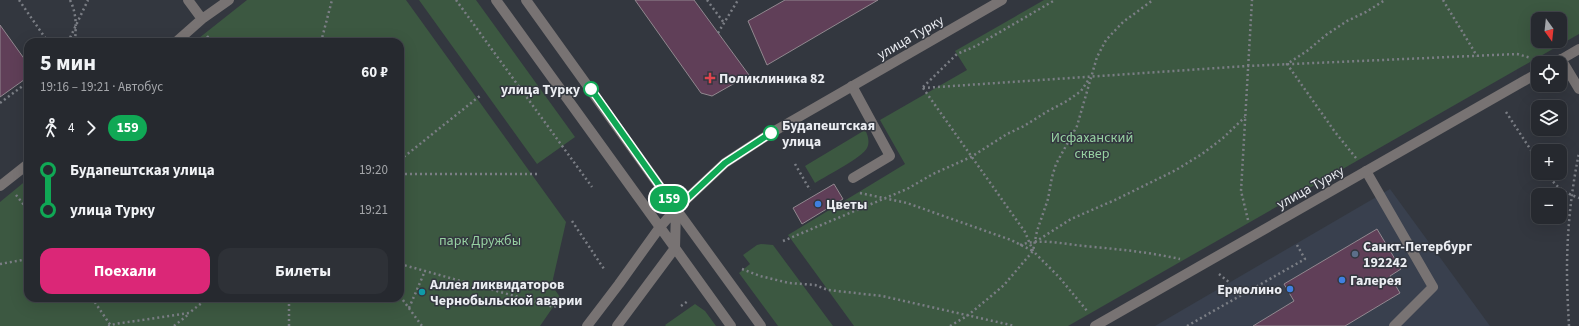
<!DOCTYPE html>
<html lang="ru">
<head>
<meta charset="utf-8">
<style>
	body { margin:0; font-family:"Source Sans 3",sans-serif; background:#2e3137; color:#f1f3f6; height:100vh; display:flex; flex-direction:column; font-size:15px; white-space:nowrap }
	* { box-sizing:border-box; margin:0 }
	p { font-size:13px; color:#a4a6aa }
	.icon { flex:none; width:22px; height:22px; fill:none; stroke:currentColor; stroke-width:2; stroke-linecap:round; stroke-linejoin:round }
	.map { position:relative; flex:1; overflow:hidden }
	.drawer { position:absolute; left:24px; top:38px; width:380px; height:264px; display:flex; flex-direction:column; background:#26292f; border-radius:12px; box-shadow:0 4px 16px #0002,0 0 0 1px #42454b }
	.drawer>* { flex:none }
	.badge { padding:0 8px; border-radius:13px; font-size:14px; line-height:26px }
	.needle { width:26px; rotate:165deg }
	.fabs { position:absolute; left:1531px; top:12px; display:grid; gap:8px }
	.fabs a { display:grid; place-items:center; width:36px; height:36px; border-radius:8px; background:#26292f; box-shadow:0 4px 16px #0002,0 0 0 1px #42454b; font-size:20px }
	.map>.badge { position:absolute; translate:-50% -50%; box-shadow:0 0 0 2px #fff }
	.legs { display:flex; align-items:center; gap:6px; height:44px; padding:0 16px; font-size:13px }
	.legs p { margin-inline-start:auto }
	.summary { display:flex; align-items:center; justify-content:space-between; height:68px; padding:0 16px }
	h1 { font-size:22px; font-weight:700; line-height:30px }
	.primary-button { display:flex; gap:8px; margin-top:auto; padding:8px 16px }
	.primary-button a { flex:1; height:46px; border-radius:12px; background:#db2777; color:#fff; font-size:16px; font-weight:700; line-height:46px; text-align:center }
	.primary-button a+a { background:#2e3137; color:#f1f3f6 }
	ul { padding:0 16px; list-style:none }
	li { display:flex; align-items:center; gap:14px; height:40px; font-size:15px }
	li i { display:grid; place-items:center; width:6px; height:100%; margin:0 5px; background:currentColor }
	li i::after { content:''; width:10px; height:10px; margin:-5px; border:3px solid; border-radius:50%; background:#26292f }
	li p { margin-inline-start:auto }
	li:first-child i { background:linear-gradient(#0000 50%,currentColor 0) }
	li:last-child i { background:linear-gradient(currentColor 50%,#0000 0) }
	.map>svg:first-child { display:block }
</style>
</head>
<body>
<div class="map">
<svg width="1579" height="326" viewBox="0 0 1579 326">
	<rect width="100%" height="100%" fill="#33373f"/>
	<path fill="#39404e" d="M1390,189L1490,326H1155Z"/>
	<path fill="#3c5841" fill-rule="evenodd" d="M247,0H406L566,222L553,279L555,290L560,297L540,326H0V202L28,179V298H400V42H194Z
		M419,0H476L575,137L537,164Z
		M1044,0H1579V34L1068,326H854L788,235L905,164L880,120L967,70L955,51ZM1538,19H1560V41H1538Z
		M865,130C868,135 870,142 867,148C863,157 826,176 815,183L805,166Z
		M761,244L773,245L833,326H778L739,273L750,264L743,255L757,245Z
		M695,304L705,311L716,326H666L665,325Z"/>
	<path fill="#603f58" stroke="#91888f" d="M635,0H694L749,75L712,96L701,93Z
		M785,0H878L767,65L748,21Z
		M0,25L28,64V77L0,97Z
		M834,184L843,199L802,224L793,208Z
		M1377,229L1401,269L1390,276L1400,293L1345,326H1253L1294,301L1284,284Z"/>
	<g fill="none" stroke-linecap="round" stroke-linejoin="round">
		<path stroke="#7b7e85" stroke-width="2.5" stroke-dasharray="2 3" stroke-linecap="butt" d="M19,0L48,42
			M70,0C77,14 76,27 75,42
			M456,0L592,187
			M707,0L724,23
			M1443,0L1477,56
			M718,33L738,0
			M207,36L212,42
			M68,42L88,0
			M321,42L332,0
			M923,87L957,54L976,46L1055,0
			M923,88L1247,66L1517,54L1531,58
			M923,88L1025,232L1033,251L1059,277L1088,312
			M0,103L28,82
			M1506,112L1538,161
			M1356,158L1335,132L1287,64L1307,51L1326,35L1347,21L1366,12L1385,0
			M400,160L481,95
			M795,164L810,190
			M1548,173C1554,187 1566,193 1579,198
			M400,174H538
			M860,193L907,203L1011,240L1033,251
			M16,195L28,210
			M1248,220L1241,191L1252,0
			M572,221L604,269
			M783,241L907,189L933,174L971,157L1007,134L1024,126L1048,111L1067,101L1081,91L1089,79
			M1035,242L1071,219L1115,200L1176,170L1202,154L1223,138L1245,117
			M1020,245C1040,238 1064,244 1084,246C1117,249 1148,252 1180,259
			M0,264L28,259
			M400,264L554,307L568,301L580,303
			M742,269L760,276L789,283L815,285L828,290L882,296L1015,326
			M1219,274L1230,283
			M400,296L422,326
			M92,298L111,326
			M681,306L688,301
			M409,308L425,271
			M108,326L115,324L189,313L208,298
			M174,326L189,314
			M289,326V298
			M950,326L967,316L990,297L1004,285L1033,251L1037,231L1048,199L1052,177L1056,164L1077,126L1097,57L1106,40L1123,22L1153,0
			M1187,326L1305,259L1297,245
			M1569,326C1568,308 1567,289 1567,271C1567,231 1571,192 1579,153"/>
		<path stroke="#787373" stroke-width="10" d="M188,0L202,19
			M176,42L202,19L229,0
			M1561,59L1579,89
			M852,86L890,156L853,178
			M1366,171L1433,287L1394,326
			M0,186L28,164"/>
		<path stroke="#787373" stroke-width="10" d="M1555,63L1579,49
			M676,209L761,326
			M675,248L731,326
			M1095,326L1538,73"/>
		<path stroke="#787373" stroke-width="10" d="M496,0L675,248
			M526,0L676,209
			M587,326L619,284L660,227L676,209L725,163L771,133L1002,0
			M617,326L675,248L676,209"/>
	</g>
	<g fill="none" stroke-linecap="round" stroke-linejoin="round">
		<defs>
			<path id="line-1" d="M591,89L676,209L725,163L771,133"/>
		</defs>
		<use href="#line-1" stroke="#fff" stroke-width="9"/>
		<use href="#line-1" stroke="#10a855" stroke-width="6"/>
	</g>
	<path fill="#e0444e" stroke="#33373f" stroke-width="1.5" d="M708 72h4v4h4v4h-4v4h-4v-4h-4v-4h4z"/>
	<g fill="#fff" stroke="#10a855" stroke-width="2">
		<circle cx="591" cy="89" r="7"/>
		<circle cx="771" cy="133" r="7"/>
	</g>
	<g fill="#3f7fe0" stroke="#33373f" stroke-width="1.5">
		<circle cx="818" cy="204" r="4"/>
		<circle cx="1342" cy="280" r="4"/>
		<circle cx="1290" cy="289" r="4"/>
	</g>
	<circle fill="#5c6f8a" stroke="#33373f" stroke-width="1.5" cx="1355" cy="254" r="4"/>
	<circle fill="#0f9aa8" stroke="#33373f" stroke-width="1.5" cx="422" cy="292" r="4"/>
	<g text-anchor="middle" stroke-width="3" stroke-linejoin="round" paint-order="stroke">
		<g font-size="14" fill="#ebedf2" stroke="#33373f">
			<text transform="translate(910 37) rotate(-30)" y="5">улица Турку</text>
			<text transform="translate(1310 187) rotate(-29)" y="5">улица Турку</text>
		</g>
		<g font-size="14" font-weight="bold" fill="#ebedf2" stroke="#33373f" text-anchor="start">
			<text x="719" y="83">Поликлиника 82</text>
			<text x="826" y="209">Цветы</text>
			<text x="1363" y="251">Санкт-Петербург<tspan x="1363" dy="16">192242</tspan></text>
			<text x="1350" y="285">Галерея</text>
			<text x="430" y="289">Аллея ликвидаторов<tspan x="430" dy="16">Чернобыльской аварии</tspan></text>
			<text x="1282" y="294" text-anchor="end">Ермолино</text>
		</g>
		<g font-size="14" font-weight="bold" fill="#ebedf2" stroke="#33373f" text-anchor="end">
			<text x="580" y="94">улица Турку</text>
			<text x="782" y="130" text-anchor="start">Будапештская<tspan x="782" dy="16">улица</tspan></text>
		</g>
		<g font-size="14" fill="#97d2a2" stroke="#33373f">
			<text x="1092" y="142">Исфаханский<tspan x="1092" dy="16">сквер</tspan></text>
			<text x="480" y="245">парк Дружбы</text>
		</g>
	</g>
</svg>
<div class="fabs">
<a><svg class="needle" viewBox="-14 -14 28 28"><path d="M0-13l5 13h-10z" fill="#e53935"/><path d="M0 13l5-13h-10z" fill="#a4a6aa"/></svg></a>
<a><svg class="icon" aria-label="locate" viewBox="0 0 24 24"><circle cx="12" cy="12" r="6"/><path d="M12 2v4M12 18v4M2 12h4M18 12h4"/></svg></a>
<a><svg class="icon" aria-label="layers" viewBox="0 0 24 24"><path d="M12 4l9 5-9 5-9-5zM3 14l9 5 9-5"/></svg></a>
<a>+</a>
<a>−</a>
</div>
<b class="badge" style="left:669px;top:199px;background:#10a855;color:#fff">159</b>
<section class="drawer">
<div class="summary"><div><h1>5 мин</h1><p>19:16 – 19:21 · Автобус</p></div><b>60 ₽</b></div>
<div class="legs"><svg class="icon" aria-label="walk" viewBox="0 0 24 24"><circle cx="13" cy="4" r="2"/><path d="M13 8l-2 6 4 7M11 14l-3 7M7 12l3-4h3l4 4"/></svg>4<svg class="icon" aria-label="forward" viewBox="0 0 24 24"><path d="M9 5l7 7-7 7"/></svg><b class="badge" style="background:#10a855;color:#fff">159</b></div>
<ul>
<li><i style="color:#10a855"></i><b>Будапештская улица</b><p>19:20</p></li>
<li><i style="color:#10a855"></i><b>улица Турку</b><p>19:21</p></li>
</ul>
<div class="primary-button"><a>Поехали</a><a>Билеты</a></div>
</section>
</div>
</body>
</html>
